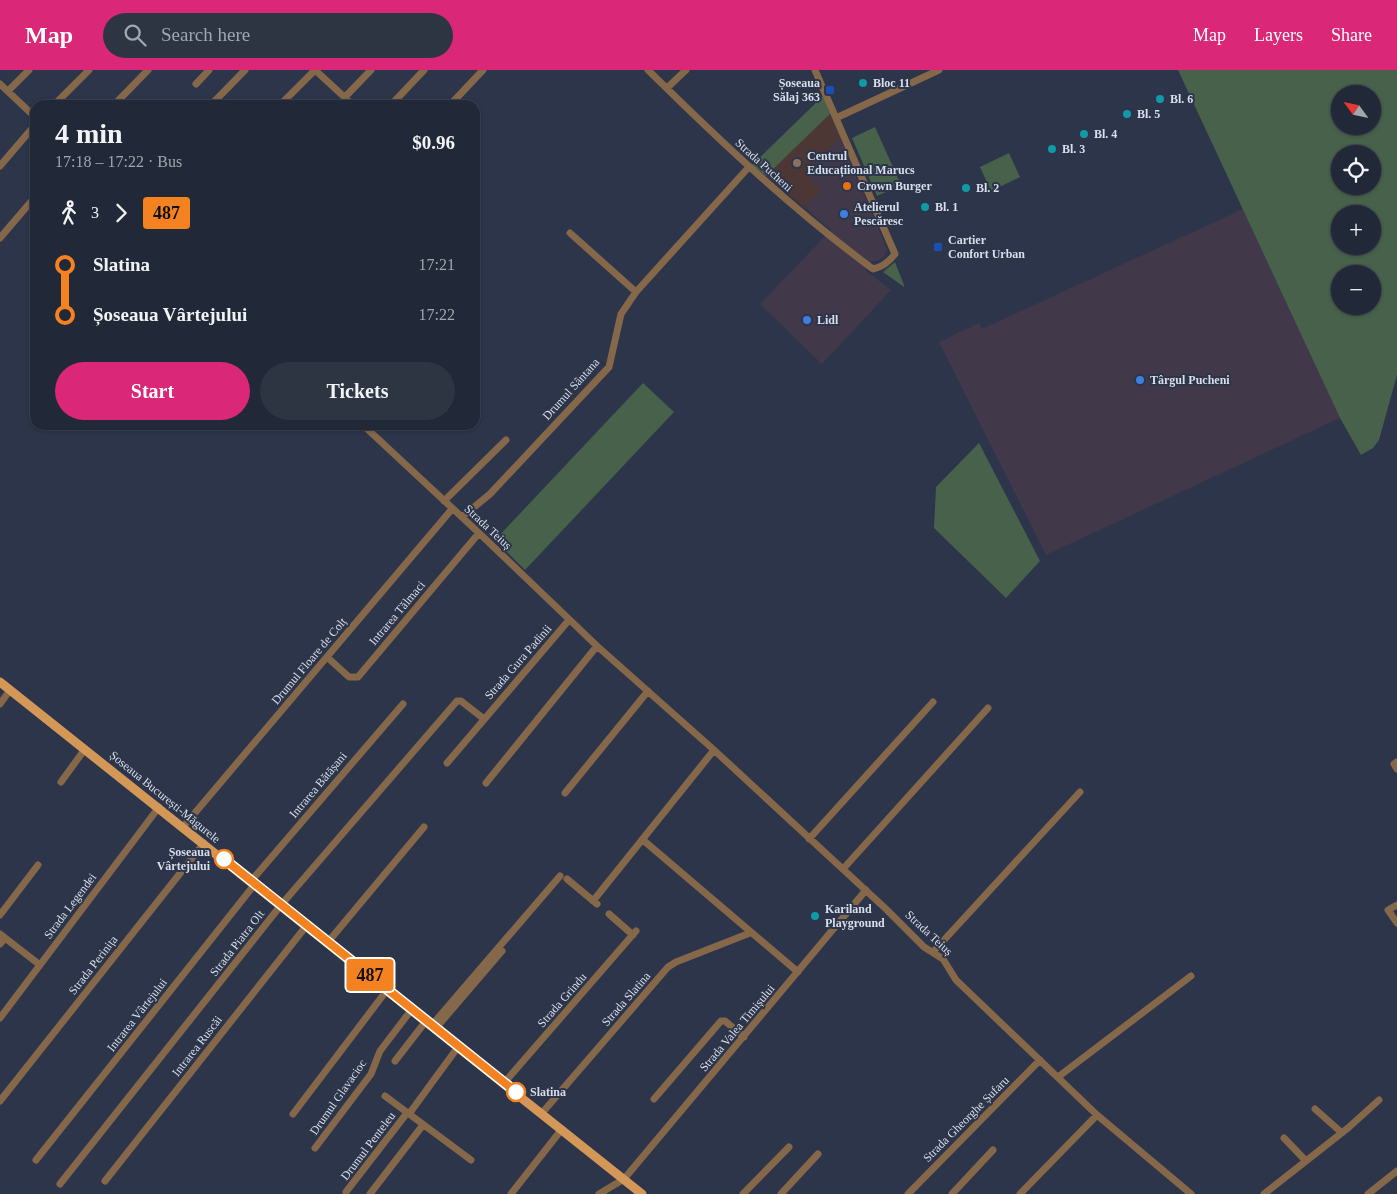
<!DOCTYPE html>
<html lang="en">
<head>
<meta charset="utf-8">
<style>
	body { margin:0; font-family:"Times New Roman",serif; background:#2d3442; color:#f1f3f6; height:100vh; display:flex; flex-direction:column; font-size:19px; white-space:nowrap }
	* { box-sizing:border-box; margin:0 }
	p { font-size:16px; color:#a2a6ad }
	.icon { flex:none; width:28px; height:28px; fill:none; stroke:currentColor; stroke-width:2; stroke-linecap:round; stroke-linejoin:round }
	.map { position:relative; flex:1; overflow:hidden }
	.drawer { position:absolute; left:30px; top:30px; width:450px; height:330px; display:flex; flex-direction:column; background:#212837; border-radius:15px; box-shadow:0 1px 4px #0004,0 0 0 1px #3e4452 }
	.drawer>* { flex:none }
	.badge { padding:0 10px; border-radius:4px; font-size:18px; line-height:32px }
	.needle { width:32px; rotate:303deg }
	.fabs { position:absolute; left:1331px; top:15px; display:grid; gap:10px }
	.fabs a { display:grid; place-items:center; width:50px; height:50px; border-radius:50%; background:#212837; box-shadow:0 1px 4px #0004,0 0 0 1px #3e4452; font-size:25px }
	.map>.badge { position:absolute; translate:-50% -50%; box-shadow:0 0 0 2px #fff }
	.legs { display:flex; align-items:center; gap:8px; height:55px; padding:0 25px; font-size:16px }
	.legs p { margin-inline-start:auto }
	.summary { display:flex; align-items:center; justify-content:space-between; height:85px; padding:0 25px }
	h1 { font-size:28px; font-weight:600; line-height:38px }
	.button { display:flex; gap:10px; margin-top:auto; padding:10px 25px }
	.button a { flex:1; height:58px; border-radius:30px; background:#db2777; color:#fff; font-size:20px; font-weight:600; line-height:58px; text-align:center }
	.button a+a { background:#2d3442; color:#f1f3f6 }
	ul { padding:0 25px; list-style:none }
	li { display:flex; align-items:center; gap:18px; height:50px; font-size:19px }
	li i { display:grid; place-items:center; width:8px; height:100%; margin:0 6px; background:currentColor }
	li i::after { content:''; width:12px; height:12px; margin:-6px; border:4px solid; border-radius:50%; background:#212837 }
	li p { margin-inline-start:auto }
	li:first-child i { background:linear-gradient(#0000 50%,currentColor 0) }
	li:last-child i { background:linear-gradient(currentColor 50%,#0000 0) }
	header { display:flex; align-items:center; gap:30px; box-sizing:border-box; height:70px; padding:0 25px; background:#db2777; color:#fff }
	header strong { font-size:24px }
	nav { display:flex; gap:28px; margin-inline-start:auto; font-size:18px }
	.search { width:350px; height:45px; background:#2d3442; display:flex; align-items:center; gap:12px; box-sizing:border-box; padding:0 18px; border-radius:28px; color:#a2a6ad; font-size:19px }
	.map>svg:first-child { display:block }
</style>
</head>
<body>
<header>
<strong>Map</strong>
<div class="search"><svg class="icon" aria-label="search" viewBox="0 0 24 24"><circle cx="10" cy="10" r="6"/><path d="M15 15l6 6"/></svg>Search here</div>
<nav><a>Map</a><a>Layers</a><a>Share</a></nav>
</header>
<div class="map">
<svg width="1397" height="1124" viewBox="0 0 1397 1124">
	<rect width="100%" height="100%" fill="#2c3549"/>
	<path fill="#413949" d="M840,68L887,179L884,187L876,191H872L865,200L891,220L822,294L760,234L831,160L804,137L821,121L804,103Z
		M1243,139L1340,348L1046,485L939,272L979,253L982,259Z"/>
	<path fill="#4c3735" d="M830,44L840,68L804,103L821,121L804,137L766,106Z"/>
	<path fill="#47614b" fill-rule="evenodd" d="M1178,0H1397V305L1379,370L1373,378L1361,385L1340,348ZM1340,24H1372V56H1340ZM1340,84H1372V116H1340ZM1340,144H1372V176H1340ZM1340,204H1372V236H1340Z
		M823,26L830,44L766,106L752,95Z
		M875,57L901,115L877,126L852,68Z
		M1009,83L1020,107L991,121L980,97Z
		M895,192L904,215V217L883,202Z
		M643,313L674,342L525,500L495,470Z
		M979,373L1040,491L1006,528L934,458L936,417Z"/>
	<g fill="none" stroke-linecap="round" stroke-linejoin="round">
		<path stroke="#85674a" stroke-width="7" d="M315,0L353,35
			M648,0C720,71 792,139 873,199C883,197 889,192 895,184L815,0
			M0,14L35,47
			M196,14L209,0
			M667,18L686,0
			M8,21L29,0
			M345,27L371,0
			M54,35L89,0
			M114,35L148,0
			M211,35L245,0
			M280,35L315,0
			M391,35L424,0
			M450,35L483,0
			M836,48L939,0
			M0,96L35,55
			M570,163L636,222
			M0,168L35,127
			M363,355L479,463L597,576L714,680L886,839L924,877L943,889L956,910L1097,1045L1191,1124
			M444,431L506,370
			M462,447L490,424L609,297L621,244L636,222L748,98
			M327,587L349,607H358L479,463
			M0,634L10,620
			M1397,692L1394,694L1397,699
			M447,693L569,550
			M61,712L85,679
			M486,713L597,576
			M565,723L648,621
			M183,757L452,439
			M809,769L933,632
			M643,770L798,902
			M843,799L988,638
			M567,809L597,834
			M251,811L403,634
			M593,831L714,680
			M1397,835L1388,840L1397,853
			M609,844L633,865
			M0,845L38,795
			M0,864L40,895
			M328,872L424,757
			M0,874L5,868
			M933,882L1080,722
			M0,948L159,737
			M432,955L560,806
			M436,958L502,881
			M395,991L426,951
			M1058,1007L1191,906
			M504,1013L636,861
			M385,1026L471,1090
			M654,1029L721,951H725L744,967
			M0,1031L204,773
			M1315,1039L1342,1063
			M542,1043L668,897L676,892L750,863
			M293,1044L387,920
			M409,1044L458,977
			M1284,1068L1306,1091
			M315,1078L371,1004L380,981L412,939
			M36,1090L255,814
			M105,1111L307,855
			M60,1114L281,835L457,631H461L484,649
			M346,1122L407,1043
			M370,1124L423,1055
			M511,1124L562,1059
			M599,1124L624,1109L866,820
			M743,1124L789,1077
			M781,1124L818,1084
			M908,1124L1040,990
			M952,1124L993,1080
			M1020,1124L1097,1045
			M1264,1124L1348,1058L1379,1030
			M1368,1124L1397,1101"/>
		<path stroke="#d39758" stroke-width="9" d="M0,612L642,1124"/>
	</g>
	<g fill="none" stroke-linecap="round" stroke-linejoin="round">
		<defs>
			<path id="line-1" d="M224,789L516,1022"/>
		</defs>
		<use href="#line-1" stroke="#fff" stroke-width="11"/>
		<use href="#line-1" stroke="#f58220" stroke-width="8"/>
	</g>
	<g fill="#0f9aa8" stroke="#2c3549" stroke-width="2">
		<circle cx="863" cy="13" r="5"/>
		<circle cx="1160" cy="29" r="5"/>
		<circle cx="1127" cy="44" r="5"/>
		<circle cx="1084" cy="64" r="5"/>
		<circle cx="1052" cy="79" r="5"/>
		<circle cx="966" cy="118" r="5"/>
		<circle cx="925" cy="137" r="5"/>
		<circle cx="815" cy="846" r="5"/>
	</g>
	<g fill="#1a4fb4" stroke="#2c3549" stroke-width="2">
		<rect x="825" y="15" width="10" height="10" rx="2.5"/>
		<rect x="933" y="172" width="10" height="10" rx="2.5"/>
	</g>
	<circle fill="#8d6e63" stroke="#2c3549" stroke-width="2" cx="797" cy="93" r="5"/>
	<circle fill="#e8710a" stroke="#2c3549" stroke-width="2" cx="847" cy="116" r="5"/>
	<g fill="#3f7fe0" stroke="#2c3549" stroke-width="2">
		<circle cx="844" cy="144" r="5"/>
		<circle cx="807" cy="250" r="5"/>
		<circle cx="1140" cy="310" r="5"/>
	</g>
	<g fill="#fff" stroke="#f58220" stroke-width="2.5">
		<circle cx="224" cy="789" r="9"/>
		<circle cx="516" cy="1022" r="9"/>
	</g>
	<g text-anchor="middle" stroke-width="4" stroke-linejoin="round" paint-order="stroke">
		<g font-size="12" font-weight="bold" fill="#d8deeb" stroke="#2c3549" text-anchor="start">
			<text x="820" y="17" text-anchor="end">Șoseaua<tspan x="820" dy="14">Sălaj 363</tspan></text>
			<text x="873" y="17">Bloc 11</text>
			<text x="1170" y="33">Bl. 6</text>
			<text x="1137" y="48">Bl. 5</text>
			<text x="1094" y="68">Bl. 4</text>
			<text x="1062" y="83">Bl. 3</text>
			<text x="807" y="90">Centrul<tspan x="807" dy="14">Educațiional Marucs</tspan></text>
			<text x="857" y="120">Crown Burger</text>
			<text x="976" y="122">Bl. 2</text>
			<text x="854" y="141">Atelierul<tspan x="854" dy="14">Pescăresc</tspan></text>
			<text x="935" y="141">Bl. 1</text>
			<text x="948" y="174">Cartier<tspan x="948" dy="14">Confort Urban</tspan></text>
			<text x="817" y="254">Lidl</text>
			<text x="1150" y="314">Târgul Pucheni</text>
			<text x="825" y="843">Kariland<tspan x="825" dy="14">Playground</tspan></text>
		</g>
		<g font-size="12" fill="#d8deeb" stroke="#2c3549">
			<text transform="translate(764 95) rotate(42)" y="4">Strada Pucheni</text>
			<text transform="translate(571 319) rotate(-48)" y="4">Drumul Sântana</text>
			<text transform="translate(488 457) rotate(43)" y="4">Strada Teiuș</text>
			<text transform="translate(397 543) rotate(-50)" y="4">Intrarea Tălmaci</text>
			<text transform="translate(309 591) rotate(-50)" y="4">Drumul Floare de Colț</text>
			<text transform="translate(518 592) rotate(-49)" y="4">Strada Gura Padinii</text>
			<text transform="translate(318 715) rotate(-50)" y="4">Intrarea Bătășani</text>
			<text transform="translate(165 727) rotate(39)" y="4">Șoseaua București-Măgurele</text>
			<text transform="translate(70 836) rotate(-53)" y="4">Strada Legendei</text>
			<text transform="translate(929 863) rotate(43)" y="4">Strada Teiuș</text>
			<text transform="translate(237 873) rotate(-52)" y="4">Strada Piatra Olt</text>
			<text transform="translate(93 895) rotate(-52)" y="4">Strada Perinița</text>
			<text transform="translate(626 929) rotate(-49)" y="4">Strada Slatina</text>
			<text transform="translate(562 930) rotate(-49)" y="4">Strada Grindu</text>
			<text transform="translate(137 945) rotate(-52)" y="4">Intrarea Vârtejului</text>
			<text transform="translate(737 958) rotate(-50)" y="4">Strada Valea Timișului</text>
			<text transform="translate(197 976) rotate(-52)" y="4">Intrarea Ruscăi</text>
			<text transform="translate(338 1027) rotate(-55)" y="4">Drumul Glavacioc</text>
			<text transform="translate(966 1049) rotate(-45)" y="4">Strada Gheorghe Șufaru</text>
			<text transform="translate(368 1076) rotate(-53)" y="4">Drumul Penteleu</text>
		</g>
		<g font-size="12" font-weight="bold" fill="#d8deeb" stroke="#2c3549" text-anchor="end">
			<text x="210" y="786">Șoseaua<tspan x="210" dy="14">Vârtejului</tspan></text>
			<text x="530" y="1026" text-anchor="start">Slatina</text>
		</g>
	</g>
</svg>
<div class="fabs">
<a><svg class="needle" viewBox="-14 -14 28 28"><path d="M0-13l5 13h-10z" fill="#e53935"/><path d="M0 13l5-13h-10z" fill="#a2a6ad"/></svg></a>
<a><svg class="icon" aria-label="locate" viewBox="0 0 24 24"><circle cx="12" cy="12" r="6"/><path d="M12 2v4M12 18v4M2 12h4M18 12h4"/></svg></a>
<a>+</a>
<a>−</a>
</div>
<b class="badge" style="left:370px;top:905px;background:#f58220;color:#111">487</b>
<section class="drawer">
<div class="summary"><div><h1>4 min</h1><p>17:18 – 17:22 · Bus</p></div><b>$0.96</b></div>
<div class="legs"><svg class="icon" aria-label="walk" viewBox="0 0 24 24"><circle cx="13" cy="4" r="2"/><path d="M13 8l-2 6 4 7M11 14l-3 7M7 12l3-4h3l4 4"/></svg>3<svg class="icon" aria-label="forward" viewBox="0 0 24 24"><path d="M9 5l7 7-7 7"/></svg><b class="badge" style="background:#f58220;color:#111">487</b></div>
<ul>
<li><i style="color:#f58220"></i><b>Slatina</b><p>17:21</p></li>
<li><i style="color:#f58220"></i><b>Șoseaua Vârtejului</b><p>17:22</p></li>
</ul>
<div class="button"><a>Start</a><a>Tickets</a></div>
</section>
</div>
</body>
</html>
